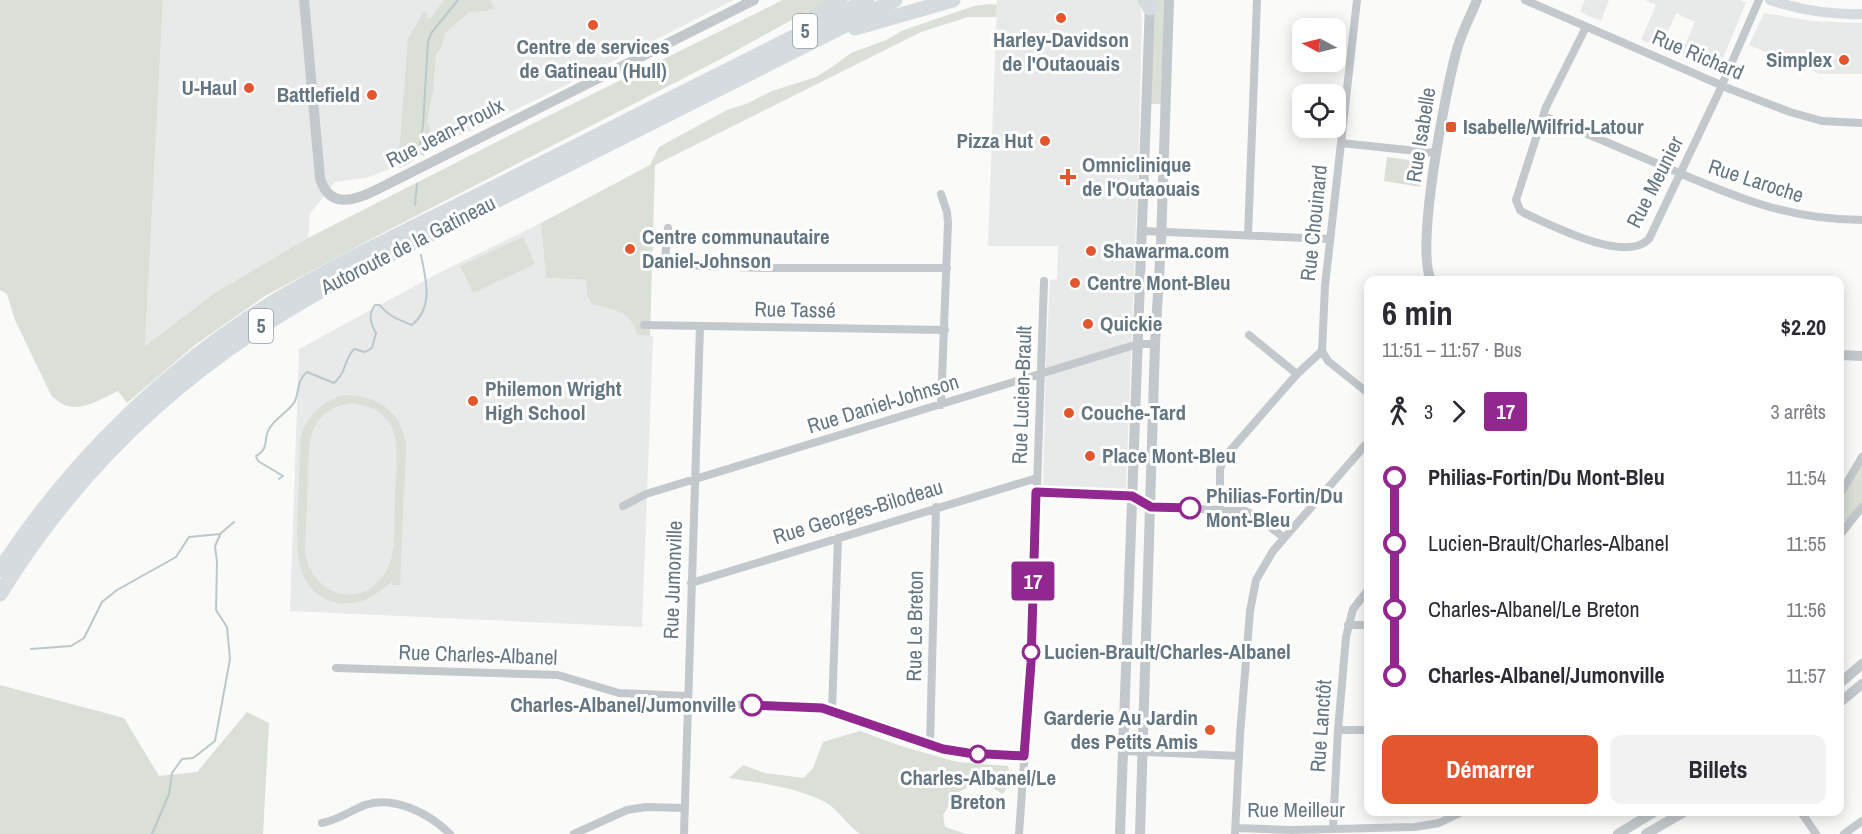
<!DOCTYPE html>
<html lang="fr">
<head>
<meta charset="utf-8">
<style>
	body { margin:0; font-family:"Archivo Narrow",sans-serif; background:#f2f2f3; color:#2b2b33; height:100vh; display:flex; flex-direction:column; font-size:22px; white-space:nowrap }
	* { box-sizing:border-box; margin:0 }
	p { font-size:20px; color:#7c7c81 }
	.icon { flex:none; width:33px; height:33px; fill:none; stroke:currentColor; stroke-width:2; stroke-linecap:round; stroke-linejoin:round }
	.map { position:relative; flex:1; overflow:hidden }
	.drawer { position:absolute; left:1364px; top:276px; width:480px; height:540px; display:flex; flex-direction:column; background:#fff; border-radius:12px; box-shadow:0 3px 15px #0003 }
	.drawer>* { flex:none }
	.badge { padding:0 12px; border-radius:4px; font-size:21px; line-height:39px }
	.needle { width:39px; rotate:277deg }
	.buttons { position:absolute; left:1292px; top:18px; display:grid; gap:12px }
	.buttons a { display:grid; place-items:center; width:54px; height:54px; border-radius:12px; background:#fff; box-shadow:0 3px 15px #0003; font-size:30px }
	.map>.badge { position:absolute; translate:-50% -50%; box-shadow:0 0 0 3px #fff }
	.legs { display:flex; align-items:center; gap:9px; height:66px; padding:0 18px; font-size:20px }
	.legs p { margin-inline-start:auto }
	.overview { display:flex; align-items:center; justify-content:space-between; height:102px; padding:0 18px }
	h1 { font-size:33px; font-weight:800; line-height:45px }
	.button { display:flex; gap:12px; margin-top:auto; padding:12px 18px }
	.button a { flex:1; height:69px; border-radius:12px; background:#e4572e; color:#fff; font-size:24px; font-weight:800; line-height:69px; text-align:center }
	.button a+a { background:#f2f2f3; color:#2b2b33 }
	ul { padding:0 18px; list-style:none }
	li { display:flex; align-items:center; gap:21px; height:66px; font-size:22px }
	li i { display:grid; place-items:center; width:9px; height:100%; margin:0 8px; background:currentColor }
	li i::after { content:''; width:15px; height:15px; margin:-8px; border:4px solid; border-radius:50%; background:#fff }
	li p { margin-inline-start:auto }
	li:first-child i { background:linear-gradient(#0000 50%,currentColor 0) }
	li:last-child i { background:linear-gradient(currentColor 50%,#0000 0) }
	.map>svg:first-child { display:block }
</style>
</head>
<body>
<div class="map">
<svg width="1862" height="834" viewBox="0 0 1862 834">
	<rect width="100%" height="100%" fill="#fafaf8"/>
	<path fill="#e8e9e9" d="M163,0H734L540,98L390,169L366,178L335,182L310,214L308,238L216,292L145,346Z
		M997,0H1138L1140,6L1142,17L1139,143L1126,490L1043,489L1046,361L1050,280L1057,279L1058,246H988Z
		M1585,0H1609L1601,21L1580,12Z
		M1645,0H1740L1746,3L1718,70L1681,54L1695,22L1676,13L1661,48L1641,40L1656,5Z
		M1764,13L1812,21L1862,23V74H1820L1749,45Z
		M541,223L546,278L586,280L589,300L614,308L626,316L633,324L637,335L653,336L642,627L290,611L299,349L437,274Z"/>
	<path fill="#dadfd7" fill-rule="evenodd" d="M0,0H163L145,346L216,292L308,238L546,117L783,0H828L717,61L375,237L265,296L195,345L127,403L118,391C96,401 73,419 51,395L15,320L7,294L0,290Z
		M444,0H490L494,8L486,11L469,12L445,33L441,48L436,53L433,91L427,122L430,129L424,156L418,154L412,162L400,168L394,164V157L399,154L408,39L424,11L427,13V18H431Z
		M1154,0H1164L1161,104H1151Z
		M990,4L997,5L996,17H968L921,32L655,165L650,336L637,335C630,308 612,311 591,303L587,295L586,280L546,278L541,223L650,165L659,147L727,110L746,104L772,91L816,77L832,67L851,53L886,40L904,30L974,6Z
		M1387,157L1423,162L1420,187L1384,181Z
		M523,237L535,264L473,293L460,266Z
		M343,395C376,395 402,410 406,445L400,585H392V581C376,596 357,608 334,602C290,589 297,539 298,503C299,482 300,460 300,439C307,416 320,403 343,395ZM352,403C367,405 382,410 390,424C393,429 395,436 396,442C398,459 395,479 395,497C394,516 396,537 392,556C391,562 388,568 385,573C360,613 308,593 305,549C306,527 307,505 308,483C309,445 305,411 352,403Z
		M1862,457V507L1839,531V496Z
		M0,685L124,718L159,776L197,772L247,712L269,723L263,834H0Z
		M860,731L901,746L957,762L1008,766L1011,781L1003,794L980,781L957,793L943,815L945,827L966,834H860C848,826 837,808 825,802C796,787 761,783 729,778L743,765L765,773L804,778L813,768L823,742Z"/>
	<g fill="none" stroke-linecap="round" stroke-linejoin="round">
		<path stroke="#bbc7cb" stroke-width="2" d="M419,154L423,125L428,41L432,32L458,0
			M415,205L417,184
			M279,479L283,476L258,461L256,456C270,448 263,439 269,429C276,417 289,412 295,401C300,389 296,382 307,372L334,383C347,372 343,361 354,349L365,352L372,348L376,333C370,323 368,315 375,305H380C388,316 399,320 412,325C434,307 426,280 421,255
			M31,649L71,646L84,638L102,602L117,590L176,557L189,537L220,534
			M152,834L169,794L172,773L182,759L193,758L215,741L230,659L227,627L216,610L217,562L215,546L221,533L234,522"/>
		<path stroke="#c3c8cc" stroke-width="8" d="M1357,0L1325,286L1322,351L1328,361L1368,393
			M1525,0L1730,89L1790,112L1822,121L1862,123
			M1586,27L1546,107L1516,200L1520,210L1524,213C1551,225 1625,264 1649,239L1718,94L1759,0
			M1543,116C1586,133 1627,151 1670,169C1735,197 1789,220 1862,220
			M1341,143L1436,153
			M941,194L947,212L948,223L941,405
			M668,228L665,259L669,265H673L765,268H947
			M1142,231L1330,239
			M1248,236L1257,0
			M644,325L945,330
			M1249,335L1297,374
			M1036,492L1132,496L1151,507L1245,511L1258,517L1284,538
			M1839,496L1862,457
			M623,506L646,494L1138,344H1155
			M1220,509V470L1223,459L1297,374L1322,351
			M1839,536L1862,507
			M691,583L1037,478
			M1348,625H1368
			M336,668L558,675L619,693L687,696
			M687,703L822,708L943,749L968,753L1024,756
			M832,711L838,538
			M1338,730H1368
			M930,745L936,507
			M1123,751L1239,756
			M1801,812L1816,834
			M322,823C338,820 350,811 365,805C394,795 430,814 450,834
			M1236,828L1292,830L1415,827L1439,823L1462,812
			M1333,829L1338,730L1346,637L1353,609L1368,590
			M574,834L627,810L646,807L685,808
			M684,834L700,326
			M1019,834L1031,663L1044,281
			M1235,834L1240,735L1250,611L1256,580L1273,551L1368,442
			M1844,834L1862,821"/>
		<path stroke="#c3c8cc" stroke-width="10" d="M304,0L320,178C329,209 354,201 376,190L754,0
			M1431,280C1415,248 1446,86 1458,46C1463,30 1471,15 1477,0
			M1839,355L1862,356
			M1839,684L1862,664
			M1839,703L1862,684
			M1120,834L1150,3
			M1140,834L1155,344L1161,243L1169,0
			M1618,834L1654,812
			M1646,834L1684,812"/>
		<path stroke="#d6dbdf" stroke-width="10" d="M1770,0C1800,10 1831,15 1862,14"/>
		<path stroke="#d6dbdf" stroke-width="15" d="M1145,0L1150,8
			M811,18L840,0
			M855,28L953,0
			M0,570C72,459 169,365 282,297C353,255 429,220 503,183C624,122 745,61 867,0
			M0,594C90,448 208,348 359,270L895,0"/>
	</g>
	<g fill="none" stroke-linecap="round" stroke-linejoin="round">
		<defs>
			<path id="line-1" d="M752,705L822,708L943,749L968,753L1024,756L1031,663L1036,492L1132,496L1151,507L1190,508"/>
		</defs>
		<use href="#line-1" stroke="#fff" stroke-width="14"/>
		<use href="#line-1" stroke="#922790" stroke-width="9"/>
	</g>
	<g fill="#e4572e" stroke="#fff" stroke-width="2">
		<circle cx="1061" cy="18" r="6"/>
		<circle cx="593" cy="25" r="6"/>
		<circle cx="1844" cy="60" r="6"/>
		<circle cx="249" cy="88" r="6"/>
		<circle cx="372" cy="95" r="6"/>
		<rect x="1445" y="121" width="12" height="12" rx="3"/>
		<circle cx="1045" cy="141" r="6"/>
		<path d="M1065 168h6v6h6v6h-6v6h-6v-6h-6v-6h6z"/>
		<circle cx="630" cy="249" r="6"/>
		<circle cx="1091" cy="251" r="6"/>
		<circle cx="1075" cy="283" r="6"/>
		<circle cx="1088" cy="324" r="6"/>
		<circle cx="473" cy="401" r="6"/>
		<circle cx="1069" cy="413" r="6"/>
		<circle cx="1090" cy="456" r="6"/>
		<circle cx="1210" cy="730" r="6"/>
	</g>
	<g fill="#fff" stroke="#922790" stroke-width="3">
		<circle cx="1190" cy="508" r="10"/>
		<circle cx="1031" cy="652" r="8"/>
		<circle cx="752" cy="705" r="10"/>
		<circle cx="978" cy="754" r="8"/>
	</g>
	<g text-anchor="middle" stroke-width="6" stroke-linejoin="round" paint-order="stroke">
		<g fill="#fff" stroke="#939fa8" stroke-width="1.5">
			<rect x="793" y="14" width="24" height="34" rx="4.5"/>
			<rect x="249" y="309" width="24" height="34" rx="4.5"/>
		</g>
		<g font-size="20" font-weight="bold" fill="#657683">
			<text x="805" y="38">5</text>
			<text x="261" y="333">5</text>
		</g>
		<g font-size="21" font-weight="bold" fill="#657683" stroke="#fff" text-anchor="start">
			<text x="1061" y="47" text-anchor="middle">Harley-Davidson<tspan x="1061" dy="24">de l'Outaouais</tspan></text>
			<text x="593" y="54" text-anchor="middle">Centre de services<tspan x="593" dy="24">de Gatineau (Hull)</tspan></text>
			<text x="1832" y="67" text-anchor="end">Simplex</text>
			<text x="237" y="95" text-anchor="end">U-Haul</text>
			<text x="360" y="102" text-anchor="end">Battlefield</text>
			<text x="1463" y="134">Isabelle/Wilfrid-Latour</text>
			<text x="1033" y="148" text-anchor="end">Pizza Hut</text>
			<text x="1082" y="172">Omniclinique<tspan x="1082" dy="24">de l'Outaouais</tspan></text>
			<text x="642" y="244">Centre communautaire<tspan x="642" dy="24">Daniel-Johnson</tspan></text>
			<text x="1103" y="258">Shawarma.com</text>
			<text x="1087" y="290">Centre Mont-Bleu</text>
			<text x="1100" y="331">Quickie</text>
			<text x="485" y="396">Philemon Wright<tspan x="485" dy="24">High School</tspan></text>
			<text x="1081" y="420">Couche-Tard</text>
			<text x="1102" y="463">Place Mont-Bleu</text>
			<text x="1198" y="725" text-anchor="end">Garderie Au Jardin<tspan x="1198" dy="24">des Petits Amis</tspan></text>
		</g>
		<g font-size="21" fill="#657683" stroke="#fff">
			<text transform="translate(1698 55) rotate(23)" y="7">Rue Richard</text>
			<text transform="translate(445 133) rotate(-27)" y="7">Rue Jean-Proulx</text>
			<text transform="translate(1421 135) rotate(-81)" y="7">Rue Isabelle</text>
			<text transform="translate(1756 181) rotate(18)" y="7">Rue Laroche</text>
			<text transform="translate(1655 182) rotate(-63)" y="7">Rue Meunier</text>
			<text transform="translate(1314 223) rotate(-84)" y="7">Rue Chouinard</text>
			<text transform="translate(408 245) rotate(-27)" y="7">Autoroute de la Gatineau</text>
			<text transform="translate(795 310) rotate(1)" y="7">Rue Tassé</text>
			<text transform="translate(1022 395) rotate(-88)" y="7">Rue Lucien-Brault</text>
			<text transform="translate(883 404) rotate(-17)" y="7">Rue Daniel-Johnson</text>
			<text transform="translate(858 512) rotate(-17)" y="7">Rue Georges-Bilodeau</text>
			<text transform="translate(673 580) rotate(-88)" y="7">Rue Jumonville</text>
			<text transform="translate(915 626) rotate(-89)" y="7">Rue Le Breton</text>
			<text transform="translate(478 655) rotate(2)" y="7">Rue Charles-Albanel</text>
			<text transform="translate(1321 726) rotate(-86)" y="7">Rue Lanctôt</text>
			<text x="1296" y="817">Rue Meilleur</text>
		</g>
		<g font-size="21" font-weight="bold" fill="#657683" stroke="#fff" text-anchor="start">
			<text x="1206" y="503">Philias-Fortin/Du<tspan x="1206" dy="24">Mont-Bleu</tspan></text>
			<text x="1044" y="659">Lucien-Brault/Charles-Albanel</text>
			<text x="736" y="712" text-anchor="end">Charles-Albanel/Jumonville</text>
			<text x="978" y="785" text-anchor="middle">Charles-Albanel/Le<tspan x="978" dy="24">Breton</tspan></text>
		</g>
	</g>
</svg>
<div class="buttons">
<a><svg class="needle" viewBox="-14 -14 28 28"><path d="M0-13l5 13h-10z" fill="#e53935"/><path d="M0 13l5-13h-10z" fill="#7c7c81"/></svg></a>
<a><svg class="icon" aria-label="locate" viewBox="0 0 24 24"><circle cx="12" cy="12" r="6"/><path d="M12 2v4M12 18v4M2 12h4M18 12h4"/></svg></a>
</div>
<b class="badge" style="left:1033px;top:581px;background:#922790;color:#fff">17</b>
<section class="drawer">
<div class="overview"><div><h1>6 min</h1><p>11:51 – 11:57 · Bus</p></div><b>$2.20</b></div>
<div class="legs"><svg class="icon" aria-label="walk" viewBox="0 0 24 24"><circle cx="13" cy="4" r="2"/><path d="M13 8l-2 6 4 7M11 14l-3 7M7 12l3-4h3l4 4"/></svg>3<svg class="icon" aria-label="forward" viewBox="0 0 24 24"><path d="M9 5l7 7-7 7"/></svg><b class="badge" style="background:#922790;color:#fff">17</b><p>3 arrêts</p></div>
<ul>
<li><i style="color:#922790"></i><b>Philias-Fortin/Du Mont-Bleu</b><p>11:54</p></li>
<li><i style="color:#922790"></i><span>Lucien-Brault/Charles-Albanel</span><p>11:55</p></li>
<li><i style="color:#922790"></i><span>Charles-Albanel/Le Breton</span><p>11:56</p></li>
<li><i style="color:#922790"></i><b>Charles-Albanel/Jumonville</b><p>11:57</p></li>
</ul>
<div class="button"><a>Démarrer</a><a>Billets</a></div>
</section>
</div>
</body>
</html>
